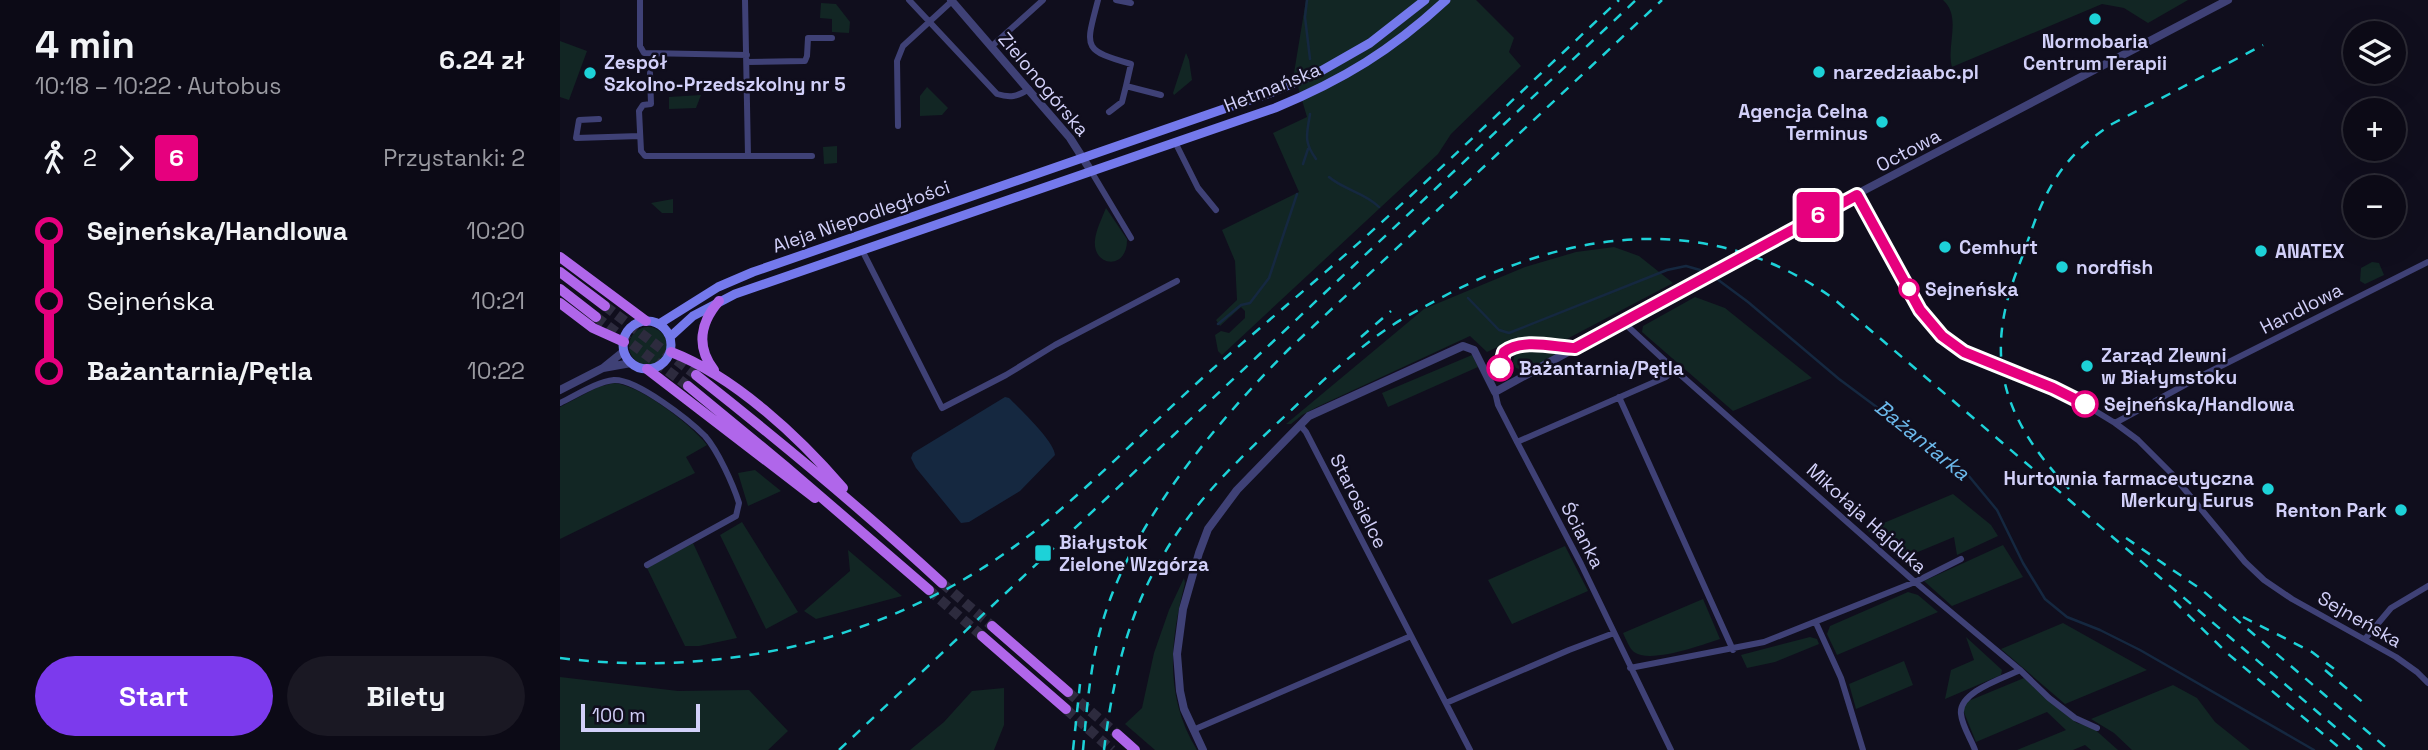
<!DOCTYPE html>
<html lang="pl">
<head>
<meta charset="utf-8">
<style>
	body { margin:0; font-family:"Space Grotesk",sans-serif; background:#1a1823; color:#f1f3f6; height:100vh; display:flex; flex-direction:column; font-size:26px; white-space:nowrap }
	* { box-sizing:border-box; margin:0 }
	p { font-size:23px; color:#9a9aa1 }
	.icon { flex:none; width:38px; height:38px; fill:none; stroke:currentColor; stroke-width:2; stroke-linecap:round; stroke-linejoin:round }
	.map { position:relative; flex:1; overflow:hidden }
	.details { display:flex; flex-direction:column; background:#0c0a16; width:560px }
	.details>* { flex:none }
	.badge { padding:0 14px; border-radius:5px; font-size:24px; line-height:46px }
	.tools { position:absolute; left:1783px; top:21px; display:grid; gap:14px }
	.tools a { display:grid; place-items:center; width:63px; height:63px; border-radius:50%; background:#0c0a16; box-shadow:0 7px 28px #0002,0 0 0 2px #2c2b35; font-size:35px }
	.scale { position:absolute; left:21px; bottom:18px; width:119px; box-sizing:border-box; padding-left:7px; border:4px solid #d2d0f9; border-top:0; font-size:19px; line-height:24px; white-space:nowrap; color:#d2d0f9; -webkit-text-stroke:5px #100e1d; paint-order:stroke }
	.map>.badge { position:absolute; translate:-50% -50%; box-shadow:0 0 0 4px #fff }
	.legs { display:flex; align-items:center; gap:10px; height:77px; padding:0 35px; font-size:23px }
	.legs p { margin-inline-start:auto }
	.head { display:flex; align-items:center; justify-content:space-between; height:119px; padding:0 35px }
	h1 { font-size:38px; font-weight:700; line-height:52px }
	.action { display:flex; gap:14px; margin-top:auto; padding:14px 35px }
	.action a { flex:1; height:80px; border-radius:42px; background:#7c3aed; color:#fff; font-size:28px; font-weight:700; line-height:80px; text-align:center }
	.action a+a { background:#1a1823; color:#f1f3f6 }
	ul { padding:0 35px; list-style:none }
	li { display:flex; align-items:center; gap:24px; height:70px; font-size:26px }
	li i { display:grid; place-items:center; width:10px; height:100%; margin:0 9px; background:currentColor }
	li i::after { content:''; width:18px; height:18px; margin:-9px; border:5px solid; border-radius:50%; background:#0c0a16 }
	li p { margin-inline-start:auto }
	li:first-child i { background:linear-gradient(#0000 50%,currentColor 0) }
	li:last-child i { background:linear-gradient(currentColor 50%,#0000 0) }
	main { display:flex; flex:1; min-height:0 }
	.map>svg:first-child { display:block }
</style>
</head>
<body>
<main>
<section class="details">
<div class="head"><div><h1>4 min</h1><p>10:18 – 10:22 · Autobus</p></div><b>6.24 zł</b></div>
<div class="legs"><svg class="icon" aria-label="walk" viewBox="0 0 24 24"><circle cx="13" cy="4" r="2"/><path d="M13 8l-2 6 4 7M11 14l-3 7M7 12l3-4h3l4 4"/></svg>2<svg class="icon" aria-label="forward" viewBox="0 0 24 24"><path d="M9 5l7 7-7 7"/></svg><b class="badge" style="background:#e6007e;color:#fff">6</b><p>Przystanki: 2</p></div>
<ul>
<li><i style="color:#e6007e"></i><b>Sejneńska/Handlowa</b><p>10:20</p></li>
<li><i style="color:#e6007e"></i><span>Sejneńska</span><p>10:21</p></li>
<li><i style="color:#e6007e"></i><b>Bażantarnia/Pętla</b><p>10:22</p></li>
</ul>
<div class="action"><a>Start</a><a>Bilety</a></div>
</section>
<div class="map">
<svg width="1868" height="750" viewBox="0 0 1868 750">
	<rect width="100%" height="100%" fill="#100e1d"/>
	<path fill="#122624" d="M746,0H916L954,38L949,52L961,66L891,134L878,154L662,355L658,351L655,335L661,331L669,333L685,318V311L681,307L660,326L656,320L677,300L675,261L662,230L739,192L713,133L747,117L734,73Z
		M1383,0H1628L1588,23L1564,8L1542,4L1392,67C1386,45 1402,17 1383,0Z
		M261,3L276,4L290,22L289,33L272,32V19L260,18Z
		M0,41L27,51L9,100L0,97Z
		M626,53L629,60L632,80L614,95L613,93Z
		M367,87L388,108L382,115L360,116V96Z
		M141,95L136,108L109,109V97Z
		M277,146V163L264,164L263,147Z
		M113,199V213H102L91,203Z
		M546,208L567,239C568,271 532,267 535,240C536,230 542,218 546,208Z
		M1054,247L1079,256L1113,283L1003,341L954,339L927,352L910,336L757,407L742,415L731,424H726L864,309L965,267L1016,252Z
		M1812,262L1819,263L1824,275L1805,284L1800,281L1801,268Z
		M1135,297L1165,308L1252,378L1173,411L1082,332L1083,326Z
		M69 346a19 19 0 1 1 38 0a19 19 0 1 1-38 0Z
		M965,349L999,353L966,371L956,368L953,362L955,353Z
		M912,355L918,367L828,407L822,393Z
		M54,383C80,385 131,424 147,445L126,457L135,473L0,539V407L38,387Z
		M195,470L221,491L188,506L178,473Z
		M1393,494L1431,525L1438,536L1397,555L1394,537L1341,559L1307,530Z
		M182,522L238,612L206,629L160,535Z
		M133,543L177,638L139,646H125L87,568Z
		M1443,545L1463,577L1392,606L1364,581Z
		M1005,546L1028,591L952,624L928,580Z
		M288,550L342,596L256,619L244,611L290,571Z
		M624,578L625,583C610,641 604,696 637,750H595L565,724L582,708L594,653L609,610Z
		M1348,592L1358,595L1378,612L1277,655L1267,634L1270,626Z
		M1143,599L1160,639C1142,645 1090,664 1074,652C1069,648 1066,639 1063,633Z
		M1503,623L1587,670L1505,704L1441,649Z
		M1250,637L1257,639L1259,644L1215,662L1187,668L1181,655Z
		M1406,637L1442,670L1441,675L1385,699L1391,670L1414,660Z
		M1344,661L1353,685L1296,709L1289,684Z
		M0,677L118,691L189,690L228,731L208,750H0Z
		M1464,678L1495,706L1517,723L1532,727L1558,750H1531L1525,745L1513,750H1457L1506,730L1487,712L1416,742L1403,710L1406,702Z
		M1613,685L1637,698L1655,722L1690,750H1572L1554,733L1531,719Z
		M444,688V725L434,750H350L384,722L412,691Z"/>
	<path fill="#152840" d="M445,397L449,398C460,409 495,442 495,455L460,491L409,522L401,523L356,468L351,458L353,453Z"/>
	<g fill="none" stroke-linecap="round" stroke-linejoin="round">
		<path stroke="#152840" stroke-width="2.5" d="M747,0L745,17L750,59
			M750,114C747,134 743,141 756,159
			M743,164L748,149
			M769,177C784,190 806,193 819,207
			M1157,279L1188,302L1279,379L1408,475L1437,510L1463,563L1485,599L1507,617L1540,630L1580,650L1754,750
			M908,298L939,330L949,333L1107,270L1126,266L1140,270
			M658,324L681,305L690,303L709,278L737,194"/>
		<path stroke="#2d2b3e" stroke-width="10" stroke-dasharray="10 5" stroke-linecap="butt" d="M45,306L136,375
			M36,317L128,386
			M382,583L432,626
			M369,590L422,636
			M508,692L557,734
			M506,709L552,750"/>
		<path stroke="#3f4176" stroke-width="6" d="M80,0V46L84,53L187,55
			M185,0L188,156
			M349,0L437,94C450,98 457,97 469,89
			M538,0C526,47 521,50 571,64L566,86L601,95
			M556,0L571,3
			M432,46L483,0
			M187,62L245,61L247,56L248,38H272
			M90,73L91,104L83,105L79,111L81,151L85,156H252
			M549,112L562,102L566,86
			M39,119L19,120L16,138L80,136
			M338,126L337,61L343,46L392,1
			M615,142L638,188L656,210
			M531,171L571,238
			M1297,195L1360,310L1382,336L1404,352L1509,395L1555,423L1578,440L1611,473L1685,562L1704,580L1732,599L1836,657L1857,672L1868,683
			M302,250L382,408L446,375L495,345L617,281
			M1063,322L1115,370L1355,582L1460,670L1489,698L1515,718L1537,728
			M935,392L938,405L957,442L1021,564L1111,750
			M1059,397L1173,650
			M0,403C17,395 36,382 54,380C77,379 129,420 145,436C158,451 173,484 179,503L176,516L87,565
			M1555,423L1643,375L1868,262
			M740,425L746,432L910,750
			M957,442L1106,377L1115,370
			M1256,623L1281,678L1303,750
			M1805,639L1831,608L1868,586
			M1070,668L1204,642L1355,582L1401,559
			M886,703L1009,650L1054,633
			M633,730L851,636
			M1415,750C1411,739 1402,726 1401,714C1398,692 1444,678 1460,670"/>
		<path stroke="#3f4176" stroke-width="8" d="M391,0L510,138L531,171
			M43,368L64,351
			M0,390L43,368L71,363
			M643,750L624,709L620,691L617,654L623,609L639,553L648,529L677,490L749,416L903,346L914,350L935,392L1274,206L1668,0"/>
		<path stroke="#7479ec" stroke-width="9" d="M63 345a24 24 0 1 1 48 0a24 24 0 1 1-48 0Z
			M99,324L158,287L193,272L710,93L761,71L810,43L865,0
			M110,337L133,316L175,294L715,108C783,80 832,50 886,0"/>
		<path stroke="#b066ea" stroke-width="10" d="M0,257L86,321
			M0,272L45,306
			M0,289L36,317
			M0,303L33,328L64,342
			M111,352C174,376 239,437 283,488
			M87,369L255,498
			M154,370C136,347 140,323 159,301
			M136,375C221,442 303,510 382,583
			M128,386L225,466L369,590
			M432,626L508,692
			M422,636L506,709
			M557,734L575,750"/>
		<path stroke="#1dd2d8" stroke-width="2.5" stroke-dasharray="10 9" stroke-linecap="butt" d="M801,337L831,311
			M1509,489C1458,434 1427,380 1447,302C1451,285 1458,268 1464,252C1484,192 1498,160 1552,124L1703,45
			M1566,538L1642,590L1829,750
			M1614,601L1667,653L1782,750
			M1683,617L1752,652L1778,672
			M0,658C167,679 338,638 471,534C539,480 599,415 664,359C710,319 757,280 802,240C889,162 973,80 1059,0
			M1765,670L1805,704
			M279,750L1076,0
			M513,750L520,684
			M523,750C527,708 530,665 542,624C570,524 657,422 729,349L1102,0
			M544,750C552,684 567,616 601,559C633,502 678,460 725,416C756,387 786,358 821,333C843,317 866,306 890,293C1017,228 1153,212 1274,299L1802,750"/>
	</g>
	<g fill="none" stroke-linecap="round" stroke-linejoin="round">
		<defs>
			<path id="line-1" d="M940,368L944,352C962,338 994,347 1015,348L1297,195L1360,310L1382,336L1404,352L1493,388L1525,404"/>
		</defs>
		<use href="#line-1" stroke="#fff" stroke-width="16"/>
		<use href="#line-1" stroke="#e6007e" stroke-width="10"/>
	</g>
	<g fill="#1dd2d8" stroke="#100e1d" stroke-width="2.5">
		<circle cx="1535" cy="19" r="7"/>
		<circle cx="1259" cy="72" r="7"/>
		<circle cx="30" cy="73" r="7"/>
		<circle cx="1322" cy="122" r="7"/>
		<circle cx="1385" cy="247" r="7"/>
		<circle cx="1701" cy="251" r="7"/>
		<circle cx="1502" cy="267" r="7"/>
		<circle cx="1527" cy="366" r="7"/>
		<circle cx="1708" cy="489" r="7"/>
		<circle cx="1841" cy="510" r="7"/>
		<rect x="474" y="544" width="18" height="18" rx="3.5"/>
	</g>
	<g fill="#fff" stroke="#e6007e" stroke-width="3.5">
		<circle cx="1349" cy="289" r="9"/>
		<circle cx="940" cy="368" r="12"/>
		<circle cx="1525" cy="404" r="12"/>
	</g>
	<g text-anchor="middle" stroke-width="5" stroke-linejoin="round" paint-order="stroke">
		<g font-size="19" font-weight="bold" fill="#d2d0f9" stroke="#100e1d" text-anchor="start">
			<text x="1535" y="48" text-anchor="middle">Normobaria<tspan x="1535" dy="22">Centrum Terapii</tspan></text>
			<text x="44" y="69">Zespół<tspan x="44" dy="22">Szkolno-Przedszkolny nr 5</tspan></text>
			<text x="1273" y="79">narzedziaabc.pl</text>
			<text x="1308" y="118" text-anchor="end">Agencja Celna<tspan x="1308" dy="22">Terminus</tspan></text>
			<text x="1399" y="254">Cemhurt</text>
			<text x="1715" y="258">ANATEX</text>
			<text x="1516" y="274">nordfish</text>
			<text x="1541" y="362">Zarząd Zlewni<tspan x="1541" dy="22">w Białymstoku</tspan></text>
			<text x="1694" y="485" text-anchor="end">Hurtownia farmaceutyczna<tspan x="1694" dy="22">Merkury Eurus</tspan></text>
			<text x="1827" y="517" text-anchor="end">Renton Park</text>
			<text x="499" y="549">Białystok<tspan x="499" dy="22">Zielone Wzgórza</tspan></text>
		</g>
		<g font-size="19" fill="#d2d0f9" stroke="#100e1d">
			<text transform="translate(484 84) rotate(50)" y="7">Zielonogórska</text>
			<text transform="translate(712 87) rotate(-22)" y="7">Hetmańska</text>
			<text transform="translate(1348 150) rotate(-28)" y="7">Octowa</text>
			<text transform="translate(301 216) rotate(-19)" y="7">Aleja Niepodległości</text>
			<text transform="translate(1741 308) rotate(-27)" y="7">Handlowa</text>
			<text transform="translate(799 501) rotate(63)" y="7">Starosielce</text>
			<text transform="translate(1307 518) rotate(42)" y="7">Mikołaja Hajduka</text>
			<text transform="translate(1023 535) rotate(63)" y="7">Ścianka</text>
			<text transform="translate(1800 619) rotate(30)" y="7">Sejneńska</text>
		</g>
		<g font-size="19" font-weight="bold" fill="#d2d0f9" stroke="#100e1d" text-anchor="start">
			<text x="1365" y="296">Sejneńska</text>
			<text x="959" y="375">Bażantarnia/Pętla</text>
			<text x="1544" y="411">Sejneńska/Handlowa</text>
		</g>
		<g font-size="21" font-style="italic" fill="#6cb9eb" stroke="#100e1d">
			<text transform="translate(1362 440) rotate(39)" y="7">Bażantarka</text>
		</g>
	</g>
</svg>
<div class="tools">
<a><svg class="icon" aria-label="layers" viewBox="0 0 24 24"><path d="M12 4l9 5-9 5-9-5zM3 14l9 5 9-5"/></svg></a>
<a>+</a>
<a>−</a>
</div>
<div class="scale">100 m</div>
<b class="badge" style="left:1258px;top:215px;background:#e6007e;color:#fff">6</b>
</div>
</main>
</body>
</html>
